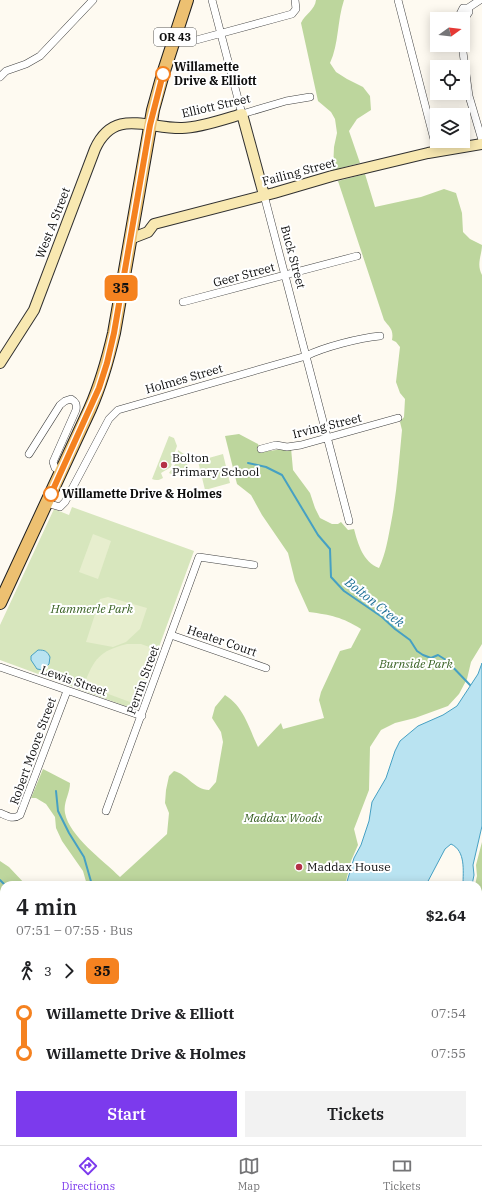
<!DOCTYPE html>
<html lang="en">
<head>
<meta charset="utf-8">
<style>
	body { margin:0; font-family:"IBM Plex Serif",serif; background:#f2f2f2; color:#202124; height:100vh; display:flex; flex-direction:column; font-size:15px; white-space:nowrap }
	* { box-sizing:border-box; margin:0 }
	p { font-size:13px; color:#757577 }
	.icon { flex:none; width:22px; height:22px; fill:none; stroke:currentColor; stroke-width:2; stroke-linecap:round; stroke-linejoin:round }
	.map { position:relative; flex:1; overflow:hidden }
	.panel { position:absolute; left:0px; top:881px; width:482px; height:264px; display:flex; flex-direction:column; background:#fff; border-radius:12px 12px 0 0; box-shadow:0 2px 10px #0003 }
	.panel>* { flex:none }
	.badge { padding:0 8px; border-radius:6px; font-size:14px; line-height:26px }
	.needle { width:26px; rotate:75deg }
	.buttons { position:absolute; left:430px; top:12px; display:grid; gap:8px }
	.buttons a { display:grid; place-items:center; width:40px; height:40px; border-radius:0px; background:#fff; box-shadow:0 2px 10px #0003; font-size:20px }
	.map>.badge { position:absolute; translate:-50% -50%; box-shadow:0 0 0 2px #fff }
	.legs { display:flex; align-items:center; gap:6px; height:44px; padding:0 16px; font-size:13px }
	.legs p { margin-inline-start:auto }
	.summary { display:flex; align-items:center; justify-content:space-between; height:68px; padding:0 16px }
	h1 { font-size:22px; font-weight:600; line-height:30px }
	.primary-button { display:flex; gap:8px; margin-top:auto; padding:8px 16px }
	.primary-button a { flex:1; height:46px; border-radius:0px; background:#7c3aed; color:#fff; font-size:16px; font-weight:600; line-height:46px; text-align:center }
	.primary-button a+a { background:#f2f2f2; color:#202124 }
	ul { padding:0 16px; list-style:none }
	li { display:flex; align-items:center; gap:14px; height:40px; font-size:15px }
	li i { display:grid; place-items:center; width:6px; height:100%; margin:0 5px; background:currentColor }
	li i::after { content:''; width:10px; height:10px; margin:-5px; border:3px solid; border-radius:50%; background:#fff }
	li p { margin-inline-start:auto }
	li:first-child i { background:linear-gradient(#0000 50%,currentColor 0) }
	li:last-child i { background:linear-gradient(currentColor 50%,#0000 0) }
	.tabs { display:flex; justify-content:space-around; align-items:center; height:56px; border-top:1px solid #e0e0e0; background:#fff; font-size:11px; color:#757577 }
	.tabs a { display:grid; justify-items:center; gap:2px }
	.tabs .on { color:#7c3aed }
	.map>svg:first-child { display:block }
</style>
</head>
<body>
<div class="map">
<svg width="482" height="1145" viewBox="0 0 482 1145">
	<rect width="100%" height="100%" fill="#fefaf1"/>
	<path fill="#d7e6bd" d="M169,436L174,438L177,446C174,453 173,460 171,467L161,473L163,478C160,480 156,481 152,479Z
		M178,450L184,454L190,473C183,475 176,477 169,473L176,463Z
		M223,454L230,483L205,490L198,461Z
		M72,507L194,551L136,710L0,660V625L54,509L69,515Z"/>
	<path fill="#bdd69d" d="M316,0H344C337,21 339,44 330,63L336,72L347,79L363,87L370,96L371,110L357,119L349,131L360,163L333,170L334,147L337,133L335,119L331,112L318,101L301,23C305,14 315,10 316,0Z
		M365,174L375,207L421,197L444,189L456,193L462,213L463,232L470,239L482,245C482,255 476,264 482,275V644L471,662L467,679L459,694L448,706L415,718L395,723L381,730L370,747L369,790L354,829L358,845L351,861L345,885H87L83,871L62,841L56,828L55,817L46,804L36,798H31L43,769L70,783C70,794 63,802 65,813C69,836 104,861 120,877L167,834L169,813L165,803L166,790L169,776L174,771C187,774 195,790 209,790L216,782L223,742L221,732L212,718L215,707L225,695C244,707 249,728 258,747L281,723L283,729L324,718L319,700L321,692L340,651L351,648L361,629C342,617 331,615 309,612L295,581L288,553L262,515L251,495L237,484L225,436L239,434L258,444L261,452L291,448L293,470L310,493L315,508L320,518L332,524H338L341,522L348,530L354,529C358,544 363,562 379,568C386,553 388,538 391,523C397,492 399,461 402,430L400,422L404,417L405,399L400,393L396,382L400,347L396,342L392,340C394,329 389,327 384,320L338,181Z
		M482,842V1145H453L452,1141H478V885H475L477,876L476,865Z
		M0,861L9,867L26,885H4V902L0,898Z"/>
	<path fill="#e7eece" d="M93,534L111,541L98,579L79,572Z
		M108,597L147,608L140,629L126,642L113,647L86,642L100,599Z
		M127,644H141L155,649L138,699L130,702L84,685C94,659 99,651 127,644Z"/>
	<path fill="#b9e3f1" stroke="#46a0c3" d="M38,650C45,650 47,651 50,657L49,664L43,670L37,669L31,660V656Z
		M482,663V826L473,865L474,875L472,885H463C463,871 466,851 451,844L445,849L426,885H346L354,858L361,845L369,821L372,802L386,778L395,751L400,741L418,726L443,715L457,706L478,674Z
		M372,1141H436L435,1145H373Z"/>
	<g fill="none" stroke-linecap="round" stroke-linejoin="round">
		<path stroke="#46a0c3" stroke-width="2" d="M248,463L266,467L282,475L318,535L330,549L331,577L344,591L382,617L395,629L410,640L417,651L423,655L431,658L438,655L446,660L470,685
			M56,791L58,811L69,833L84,857L92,885
			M0,880L5,885
			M5,1145L10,1141"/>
		<defs>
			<path id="street" d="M212,0L242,114L286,101L310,97
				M398,0L437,151
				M460,19L459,16L463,8H468L480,0
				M462,19L465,18L469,12L468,8
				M189,42L292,14L296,9L295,0
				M462,45L469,96L482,140
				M0,77L6,71L26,64L40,56L93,0
				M264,195L349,521
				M183,302L357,256
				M261,449L276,445L287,447L301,445L398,418
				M29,454L60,405L65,401L71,399C76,402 77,404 76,410L53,462L55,468L61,470
				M47,503L60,507L65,502L109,419L118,410L306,356C324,347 359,338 380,336
				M171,635L266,668
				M0,667L142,716
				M106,811L199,557L254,565
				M0,813C7,816 13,820 20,815L67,691
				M0,997L4,993
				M0,1001L4,1007
				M84,1141L86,1145
				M251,1141L260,1145
				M295,1141V1145"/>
			<path id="secondary" d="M130,239L148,232L154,224L274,193L332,176L428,153L482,144
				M0,363L34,310L95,149C114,107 148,129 182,128C199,128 225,119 242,114L264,195"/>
			<path id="primary" d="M0,603L90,409C101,384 108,359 114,333L153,110L163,74L187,0"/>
		</defs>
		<use href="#street" stroke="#414141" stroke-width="8"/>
		<use href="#secondary" stroke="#303030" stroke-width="12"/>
		<use href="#primary" stroke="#1f1f1f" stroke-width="14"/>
		<use href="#street" stroke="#fff" stroke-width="7"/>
		<use href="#secondary" stroke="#f8e8b1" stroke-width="10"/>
		<use href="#primary" stroke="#edc071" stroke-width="12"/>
	</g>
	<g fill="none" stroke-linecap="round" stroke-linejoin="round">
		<defs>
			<path id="line-1" d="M51,494L99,388L107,363L114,333L150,125L163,74"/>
		</defs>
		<use href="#line-1" stroke="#fff" stroke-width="9"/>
		<use href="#line-1" stroke="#f58220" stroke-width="6"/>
	</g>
	<g fill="#fff" stroke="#f58220" stroke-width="2">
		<circle cx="163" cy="74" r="7"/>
		<circle cx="51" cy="494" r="7"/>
	</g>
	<g fill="#b43147" stroke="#fff" stroke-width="1.5">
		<circle cx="164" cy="465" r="4"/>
		<circle cx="299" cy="867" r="4"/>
	</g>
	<g text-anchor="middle" stroke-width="4" stroke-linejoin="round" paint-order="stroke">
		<rect fill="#fff" stroke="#565656" stroke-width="1" x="154" y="28" width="42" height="18" rx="3"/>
		<g font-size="11" font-weight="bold" fill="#0e0e0e">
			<text x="175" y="41">OR 43</text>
		</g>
		<g font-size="12" font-weight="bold" fill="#0e0e0e" stroke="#fff" text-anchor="start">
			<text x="174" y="71">Willamette<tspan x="174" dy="14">Drive &amp; Elliott</tspan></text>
			<text x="62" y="498">Willamette Drive &amp; Holmes</text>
		</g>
		<g font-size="12" fill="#0e0e0e" stroke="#fff">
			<text transform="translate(216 106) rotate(-13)" y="4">Elliott Street</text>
			<text transform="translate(299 172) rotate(-15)" y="4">Failing Street</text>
			<text transform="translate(53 223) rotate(-69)" y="4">West A Street</text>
			<text transform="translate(293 257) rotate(75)" y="4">Buck Street</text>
			<text transform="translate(244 275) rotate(-15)" y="4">Geer Street</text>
			<text transform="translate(184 379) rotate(-16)" y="4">Holmes Street</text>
			<text transform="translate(327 426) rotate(-14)" y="4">Irving Street</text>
			<text transform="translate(222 641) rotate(19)" y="4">Heater Court</text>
			<text transform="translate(143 680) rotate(-70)" y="4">Perrin Street</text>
			<text transform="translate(74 681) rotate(19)" y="4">Lewis Street</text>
			<text transform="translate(33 751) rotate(-70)" y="4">Robert Moore Street</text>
		</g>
		<g font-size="12" fill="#0e0e0e" stroke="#fff" text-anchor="start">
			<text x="172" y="462">Bolton<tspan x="172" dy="14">Primary School</tspan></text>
			<text x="307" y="871">Maddax House</text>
		</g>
		<g font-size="12" font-style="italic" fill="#386123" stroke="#fff">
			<text x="92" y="613">Hammerle Park</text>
			<text x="416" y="668">Burnside Park</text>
			<text x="283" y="822">Maddax Woods</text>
		</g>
		<g font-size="13" font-style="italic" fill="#217297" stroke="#fff">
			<text transform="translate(375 602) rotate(38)" y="5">Bolton Creek</text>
		</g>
	</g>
</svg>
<div class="buttons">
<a><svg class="needle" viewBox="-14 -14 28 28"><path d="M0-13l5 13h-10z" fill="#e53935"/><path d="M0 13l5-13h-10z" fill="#757577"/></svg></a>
<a><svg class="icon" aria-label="locate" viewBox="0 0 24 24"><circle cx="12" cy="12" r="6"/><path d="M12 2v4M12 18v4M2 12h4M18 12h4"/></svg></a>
<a><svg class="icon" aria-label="layers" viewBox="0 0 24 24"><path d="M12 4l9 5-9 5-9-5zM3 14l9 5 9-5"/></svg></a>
</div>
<b class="badge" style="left:121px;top:288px;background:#f58220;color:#111">35</b>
<section class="panel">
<div class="summary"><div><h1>4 min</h1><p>07:51 – 07:55 · Bus</p></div><b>$2.64</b></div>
<div class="legs"><svg class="icon" aria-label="walk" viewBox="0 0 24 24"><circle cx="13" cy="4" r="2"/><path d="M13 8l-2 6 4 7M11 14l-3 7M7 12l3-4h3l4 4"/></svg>3<svg class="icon" aria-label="forward" viewBox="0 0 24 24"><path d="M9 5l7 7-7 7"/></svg><b class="badge" style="background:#f58220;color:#111">35</b></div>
<ul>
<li><i style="color:#f58220"></i><b>Willamette Drive &amp; Elliott</b><p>07:54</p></li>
<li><i style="color:#f58220"></i><b>Willamette Drive &amp; Holmes</b><p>07:55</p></li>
</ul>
<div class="primary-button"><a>Start</a><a>Tickets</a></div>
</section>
</div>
<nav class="tabs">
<a class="on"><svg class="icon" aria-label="directions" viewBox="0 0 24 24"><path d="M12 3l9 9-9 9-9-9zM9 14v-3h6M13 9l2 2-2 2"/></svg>Directions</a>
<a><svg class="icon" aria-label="map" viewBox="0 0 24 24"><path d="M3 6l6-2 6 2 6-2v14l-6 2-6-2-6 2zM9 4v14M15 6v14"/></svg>Map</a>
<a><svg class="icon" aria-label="tickets" viewBox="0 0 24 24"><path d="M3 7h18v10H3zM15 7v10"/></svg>Tickets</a>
</nav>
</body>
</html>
